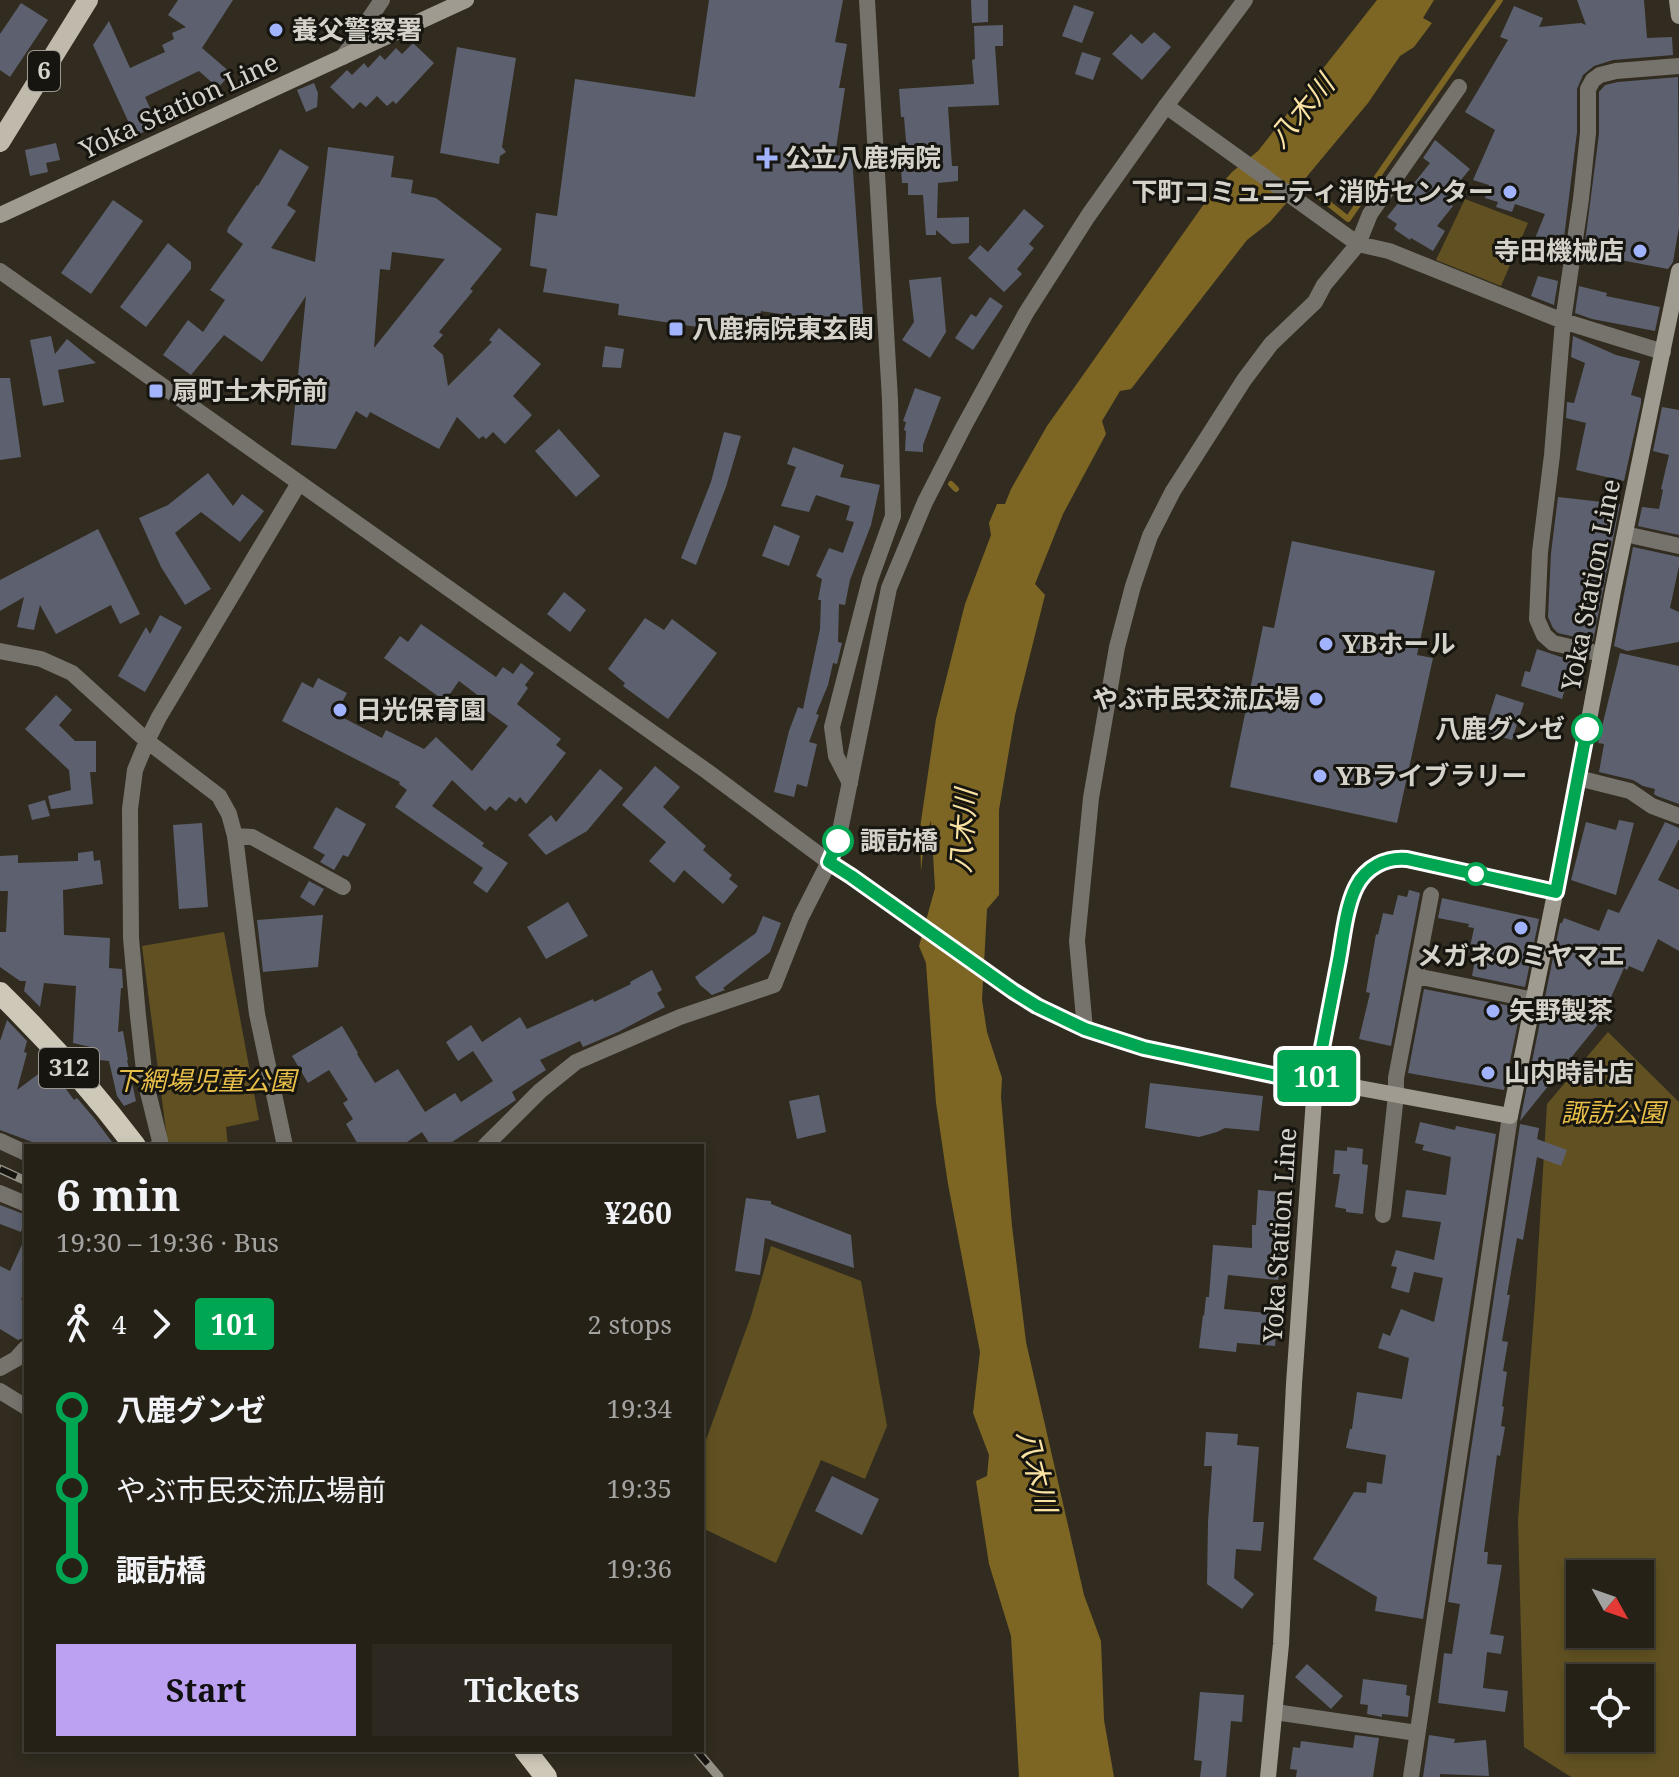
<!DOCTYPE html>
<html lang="en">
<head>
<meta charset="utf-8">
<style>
	body { margin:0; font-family:"Noto Serif","Noto Sans JP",serif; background:#2d2920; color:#f1f3f6; height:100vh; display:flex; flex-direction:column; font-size:30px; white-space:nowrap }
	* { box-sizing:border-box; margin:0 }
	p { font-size:26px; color:#a3a3a1 }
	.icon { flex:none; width:44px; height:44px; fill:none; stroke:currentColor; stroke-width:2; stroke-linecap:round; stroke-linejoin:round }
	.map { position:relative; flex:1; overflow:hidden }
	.drawer { position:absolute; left:24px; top:1144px; width:680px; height:608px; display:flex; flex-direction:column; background:#252117; border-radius:0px; box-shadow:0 4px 12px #0003,0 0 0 2px #423e36 }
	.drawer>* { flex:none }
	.badge { padding:0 16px; border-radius:6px; font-size:28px; line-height:52px }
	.needle { width:52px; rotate:130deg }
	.fabs { position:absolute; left:1566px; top:1560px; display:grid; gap:16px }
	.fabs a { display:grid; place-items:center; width:88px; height:88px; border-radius:0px; background:#252117; box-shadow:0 4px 12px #0003,0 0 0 2px #423e36; font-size:40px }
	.map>.badge { position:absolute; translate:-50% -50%; box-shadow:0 0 0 4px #fff }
	.legs { display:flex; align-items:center; gap:12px; height:88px; padding:0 32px; font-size:26px }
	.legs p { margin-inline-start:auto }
	.summary { display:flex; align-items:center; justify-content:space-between; height:136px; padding:0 32px }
	h1 { font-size:44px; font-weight:700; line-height:60px }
	.button { display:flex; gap:16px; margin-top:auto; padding:16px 32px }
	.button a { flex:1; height:92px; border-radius:0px; background:#bca0f2; color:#111; font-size:32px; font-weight:700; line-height:92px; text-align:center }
	.button a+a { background:#2d2920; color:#f1f3f6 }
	ul { padding:0 32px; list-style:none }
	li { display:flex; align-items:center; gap:28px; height:80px; font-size:30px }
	li i { display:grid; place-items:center; width:12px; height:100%; margin:0 10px; background:currentColor }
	li i::after { content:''; width:20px; height:20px; margin:-10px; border:6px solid; border-radius:50%; background:#252117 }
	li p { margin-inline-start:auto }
	li:first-child i { background:linear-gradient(#0000 50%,currentColor 0) }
	li:last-child i { background:linear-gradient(currentColor 50%,#0000 0) }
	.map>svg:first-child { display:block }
</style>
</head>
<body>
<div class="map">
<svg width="1679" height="1777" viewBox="0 0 1679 1777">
	<rect width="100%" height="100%" fill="#312c1f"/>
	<path fill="#615122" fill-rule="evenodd" d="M1465,199L1528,223L1501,286L1436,260Z
		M224,932L259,1120L226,1127L228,1146H168L142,946Z
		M1608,1032L1679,1102V1777H1571L1524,1747L1518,1520L1535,1302L1547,1104ZM1580,1574H1640V1634H1580ZM1580,1678H1640V1738H1580Z
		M771,1246L861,1281L887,1426L865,1479L821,1460L776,1563L702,1528V1451L751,1316Z"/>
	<path fill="#7d6624" d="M1377,0H1434L1423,18L1432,23L1414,47L1400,56L1368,103L1304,180L1315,189L1313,192L1301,186L1270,222L1247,240L1131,389L1120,391L1102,421L1106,434L1063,514L1035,584L1045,595L1015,715L999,810V895L987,909L982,1000L987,1032L1002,1078L1001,1097L1012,1226L1026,1342L1084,1595L1101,1641L1104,1720L1114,1777H1019L1011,1636L989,1564L976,1481L987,1476L989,1455L973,1413L980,1352L948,1184L936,1103L926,963L919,946L935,888L931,821L924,842L921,872L920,828L936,719L965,604L991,535L989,523L997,504H1005L1011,489L1047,426L1204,204L1232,172L1258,151Z"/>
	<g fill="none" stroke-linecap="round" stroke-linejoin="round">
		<path stroke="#7d6624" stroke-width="6" d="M1309,188L1348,219L1500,0
			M951,484L956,489"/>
	</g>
	<path fill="#5d616f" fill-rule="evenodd" d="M178,0H233L202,48L231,73L218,88L199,71L145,97L158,125L135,136L93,45L109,21L130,68L165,52L162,45L174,39L172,33L186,27L168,15Z
		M709,0H843L835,42L847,44L839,88H845L835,155L852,157L864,326L761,311L757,336L618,315L619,304L543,292L547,269L530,266L536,213L557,216L575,79L695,97Z
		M971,0H988V22L972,23Z
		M1577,0H1644L1647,38L1672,37L1673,55L1613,60L1594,66L1583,75L1577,89V132L1562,254L1531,248L1545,214L1515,204L1512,212L1496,207L1498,202L1485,198L1489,185L1473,180L1495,130L1465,112L1508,40L1500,37L1514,6L1543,18L1539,27L1581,23L1586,25Z
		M21,3L48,20L10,77L0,70V34Z
		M1074,5L1094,12L1082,43L1062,36Z
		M1003,25V46H995L999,105L948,107L952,166H958V181L938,183L937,218L969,217V243L952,244L936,230V235H926L923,195H908V183H902L900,154L907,153L904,117H901L899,89L974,84L972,60L975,59L974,26Z
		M1154,32L1171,47L1142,80L1112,54L1131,34L1142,44Z
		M413,43L434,63L396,104L393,101L387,106L377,96L366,107L360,102L353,109L330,87L347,70L352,75L364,63L368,68L380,55L385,60L396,48L402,54Z
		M457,47L516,58L502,147L506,152L500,156L499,164L440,153Z
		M1082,52L1101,58L1093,80L1075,74Z
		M1678,77L1679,227L1673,262L1668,269L1610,258L1609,262L1583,258L1599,134V92L1605,85L1618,82Z
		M314,83L318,93L317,107L306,112L297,90Z
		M1435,140L1470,169L1445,199L1453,206L1437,226L1445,231L1433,251L1411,238L1410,240L1394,229L1397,224L1387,217L1430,163L1423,158Z
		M56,143L60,160L46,163L48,172L30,176L25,150Z
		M328,147L394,156L391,177L413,180L411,193L436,198L502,249L470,289L473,291L439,332L443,335L433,346L443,355L448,386L492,342L489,340L499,328L541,364L513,396L532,415L505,444L493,432L486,439L483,436L479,439L457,417L439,449L370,412L367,418L356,411L336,449L291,445L306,296L262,362L224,335L191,375L163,355L188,320L203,332L225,300L210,290L243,244L227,232L228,228L257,185L258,186L280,149L309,167L287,205L296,211L271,248L315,262ZM392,252L445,259L374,348L380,269L390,270Z
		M113,200L143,221L91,294L61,273Z
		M1024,209L1044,226L1029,244L1034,248L1017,269L1022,274L1004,292L968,258L980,245L988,252Z
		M168,243L191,262V269L146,327L120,307Z
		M1538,276L1558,281L1554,305L1531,296Z
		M941,277L946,332L930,358L902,340L914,322L909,280Z
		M1579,286L1607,293L1606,296L1660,307L1655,331L1592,319L1575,313Z
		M990,297L1003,306L973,350L955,338L971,314L976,317Z
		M51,336L55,354L67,339L96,363L58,370L64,402L43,406L30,340Z
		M1573,336L1616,355L1640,361L1631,395L1641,398V403L1624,481L1576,470L1586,423L1566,418L1567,402L1574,403L1585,363L1571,357Z
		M605,346L624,349L621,368L602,367Z
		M0,378H10L21,457L0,460Z
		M915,388L941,397L923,445V452L905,451L906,431L904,430L906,422L903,421Z
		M1662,407L1679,410V535L1638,526L1642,507L1659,509L1663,490L1661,489L1669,455L1653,451Z
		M559,429L600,476L576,497L535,451Z
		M724,432L741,436L726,487L696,565L681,558L711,482Z
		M793,447L844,465L840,477L880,485L871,525L850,580L845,605L839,604L838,642L842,643L837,664L833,663L828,685L816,714L819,715L809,742L817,744L807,787L797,784L794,797L774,792L789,731L798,707L803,709L820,629L821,600H818L822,579L816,576L829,548L843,553L854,522L846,520L850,506L816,495L809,512L781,506L796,467L787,464Z
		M208,473L233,506L242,494L264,511L240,542L201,512L175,533L211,589L185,605L161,567L139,518L168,505Z
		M1558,497L1620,504L1593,641L1558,633L1553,628L1548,617L1551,553Z
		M774,525L800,536L789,566L762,556Z
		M98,529L140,614L120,624L111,605L56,634L40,605L34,630L17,627L24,597L0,611V580Z
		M1292,541L1435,571L1417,655L1433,658L1397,823L1230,787L1263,626L1274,628Z
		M1633,547L1679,557V566L1670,608L1679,612V642L1627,651L1614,646Z
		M564,592L586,610L570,632L547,614Z
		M160,615L182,627L145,692L118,676L146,627L150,634Z
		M645,618L664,630L672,619L717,653L668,719L623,686L625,683L608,669Z
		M421,624L496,677L503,667L513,674L521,663L534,673L525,685L528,688L517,704L561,739L556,745L566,753L526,804L520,797L516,802L509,797L496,811L490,806L485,811L452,780L432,806L484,843L482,846L508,863L487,893L473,883L483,868L395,807L407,790L399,784L400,782L282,721L302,682L313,688L318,678L347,693L336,714L382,738L386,730L424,749L436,737L472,771L508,726L480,706L484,700L459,681L445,701L384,658L400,636L408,642Z
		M1537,649L1567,659L1565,657L1574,659L1562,699L1521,686L1525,671L1530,672Z
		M1620,653L1679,666V804L1657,796L1654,794L1655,789L1643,786L1633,780L1599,772L1604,744L1598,743Z
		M1496,694L1524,703L1512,740L1484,732Z
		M56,695L72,710L59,725L75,741H96V772H90L93,804L51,809L48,796L71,790L69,770L25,729Z
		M655,766L680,787L663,807L706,846L703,850L732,875L729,879L738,886L723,904L684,870L674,883L649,861L666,842L622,805Z
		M600,769L623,788L587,831L546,855L528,835L551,815L556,822Z
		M45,800L50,816L32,820L28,805Z
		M336,807L366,824L348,857L343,855L334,870L320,862L325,855L313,848Z
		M1619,820L1634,823L1616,895L1571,880L1586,822L1616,830Z
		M1665,822L1679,828V839L1658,880L1679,890V951L1658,939L1643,972L1629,966L1627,970L1624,968L1600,1022L1520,1121L1560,923H1562L1564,918L1599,931L1608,909L1619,913Z
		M202,823L208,907L179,909L173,825Z
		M93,851L94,861L100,860L103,884L63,890L64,935L110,938L109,968L122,969L123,988H121L118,1032L123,1031L128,1060H127L136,1101L124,1106L117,1096L109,1061L89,1059L91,1047L73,1043L76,986L44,983L40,1007L24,991L26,981H20L0,967V932H6L8,891H0V856L18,855V863L78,861V853Z
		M309,881L324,889L314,906L300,897Z
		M1409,890L1420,893L1391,1046L1359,1039L1370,993L1366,992L1376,934L1378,935L1383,913L1393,915L1398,895L1407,897Z
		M1442,898L1539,919L1525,987L1472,976L1476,954L1469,952L1474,928L1468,927L1469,924L1438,918Z
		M568,902L588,936L546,959L527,927Z
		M323,915L318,967L263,972L257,920Z
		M763,916L781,923L770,952L723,988L725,990L712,995L700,985L695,977L756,933Z
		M652,970L662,990L657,993L665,1007L618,1032L583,1047L580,1041L540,1060L546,1070L512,1092L516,1100L446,1146H431L422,1132L401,1146H359L346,1124L353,1119L343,1103L348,1100L329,1070L308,1083L292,1056L342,1026L358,1053L357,1054L375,1083L398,1069L425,1112L455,1093L461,1102L493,1081L473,1051L458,1061L446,1042L471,1025L482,1042L520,1017L527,1029L593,999L594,1002L631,984L630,982Z
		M1424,989L1521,1008L1504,1090L1408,1073Z
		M7,1020L27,1041L24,1052L27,1053L17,1090L49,1066L74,1100L77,1098L94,1118L115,1146H43L0,1130V1041Z
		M1150,1083L1263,1096L1259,1131L1225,1128L1217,1132L1199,1137L1145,1128Z
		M819,1095L826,1132L797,1139L789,1101Z
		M1420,1122L1455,1130L1456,1126L1496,1134L1423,1619L1375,1611L1377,1597L1313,1559L1354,1492L1366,1493L1367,1482L1382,1484L1386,1455L1346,1448L1350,1429H1352L1357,1392L1402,1399L1409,1358L1378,1348L1383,1333L1390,1336L1401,1309L1434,1322L1443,1278L1414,1272L1409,1293L1391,1288L1397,1267L1391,1266L1396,1250L1434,1260L1441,1222L1402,1217L1406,1190L1446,1195L1451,1157L1422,1150L1424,1145L1415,1143Z
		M1520,1124L1539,1128L1537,1139L1567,1150L1561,1166L1537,1157L1523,1240L1517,1238L1507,1295H1510L1502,1341L1508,1342L1503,1371L1507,1372L1502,1406L1504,1407L1501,1426L1505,1427L1500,1456L1497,1455L1484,1552H1488L1487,1564L1502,1565L1490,1634L1504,1636L1501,1654L1487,1652L1483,1688L1508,1691L1505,1712L1438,1703L1444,1653L1452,1654L1460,1604L1448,1602Z
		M1347,1147L1363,1149L1362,1164L1368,1165L1363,1214L1346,1212V1209L1335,1207L1340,1174H1333L1335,1150L1347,1151Z
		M1258,1190L1281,1192L1279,1225H1284V1252L1278,1280L1228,1275L1224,1309L1278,1314L1275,1346L1237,1343L1236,1352L1199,1348L1203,1315L1204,1316L1206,1297H1209L1213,1245L1252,1248V1225H1256Z
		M746,1198L771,1201V1204L851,1235L854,1268L765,1238L760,1275L735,1271Z
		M0,1205L26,1215L21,1232L0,1224Z
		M26,1236V1289L21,1299L26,1303V1337L18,1340L0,1329V1266L10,1271Z
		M1206,1432L1238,1434L1237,1445L1259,1447L1253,1522H1264L1261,1551L1236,1549L1234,1578L1254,1594L1242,1609L1207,1584L1208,1522L1212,1466H1204Z
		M832,1476L879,1499L862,1535L815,1511Z
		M1307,1664L1343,1696L1331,1709L1295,1677Z
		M1363,1679L1407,1685L1406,1695L1410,1696L1408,1717L1382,1714V1717L1367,1714L1368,1705L1360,1704Z
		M1200,1692L1244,1695L1242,1722L1231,1721L1226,1777H1200L1202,1761L1194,1760Z
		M1355,1735L1379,1738L1373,1777H1296L1297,1770L1290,1769L1293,1747L1300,1748L1301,1741L1353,1748Z
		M1429,1735L1455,1739L1454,1743L1486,1740L1489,1776L1440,1774V1777H1423Z"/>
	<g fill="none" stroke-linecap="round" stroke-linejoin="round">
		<path stroke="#76736d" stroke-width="16" d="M343,57L382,0
			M1166,106L1358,244L1389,251L1563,321L1663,352
			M1625,534L1679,546
			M0,651L41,659L72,673L147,741L219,796L229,814L235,836L257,1014L285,1146
			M1601,654L1553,643L1544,635L1537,619L1540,552L1552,455L1563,321L1581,199L1588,133V89L1593,80L1600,75L1616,71L1679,66
			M1578,778L1630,791L1652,806L1679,816
			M850,783L836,756L832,727L870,580L893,516L890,400L867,0
			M235,836L252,837L343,887
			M1416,976L1534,1000
			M1085,1029L1077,941L1091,798L1117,647L1133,586L1150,536L1173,491L1244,380L1271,344L1315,302L1324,285L1358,244L1370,214L1459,87
			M0,1141L26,1153
			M158,1146L160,1141L145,1080L138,1016L131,938L130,809L135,770L147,741L159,717L299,483
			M485,1146L540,1091L576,1062L680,1017L774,985L801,917L829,862
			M0,1193L26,1204
			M1383,1215L1396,1095V1078L1431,895
			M0,1368L16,1359L26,1348
			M0,1391L26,1407
			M1275,1712L1417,1733
			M1411,1777L1510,1116"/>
		<path stroke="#76736d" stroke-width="16" d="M0,271L708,772L829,862L851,876L1013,991L1037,1006L1073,1024L1114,1039L1144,1048L1315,1084C1323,1045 1330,1007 1337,969C1342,942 1346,896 1364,875C1375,862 1390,857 1407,859L1556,892
			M829,862L838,841L889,588L925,502L964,426L1026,313L1088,216L1166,106L1245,0"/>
		<path stroke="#9f9b91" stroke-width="16" d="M1677,0L1679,16
			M0,215L466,0
			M1268,1777L1281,1644L1294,1384L1315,1084L1354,1087L1510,1116L1575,795L1613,591L1679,271"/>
		<path stroke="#bfbaac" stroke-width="20" d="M0,142L88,0"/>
		<path stroke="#cec8b8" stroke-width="22" d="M0,993C48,1040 94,1092 135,1146
			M525,1750L546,1777"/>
		<defs>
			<path id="rail" d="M0,1169L26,1181
				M696,1750L719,1777"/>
		</defs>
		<use href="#rail" stroke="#949086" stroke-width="9"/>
		<use href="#rail" stroke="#17150f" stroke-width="6" stroke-dasharray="18" stroke-linecap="butt"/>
	</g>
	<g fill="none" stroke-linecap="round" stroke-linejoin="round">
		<defs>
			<path id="line-1" d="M838,841L829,862L851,876L1013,991L1037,1006L1085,1029L1144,1048L1315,1084C1323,1042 1331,1001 1339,960C1343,938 1346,907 1356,887C1366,867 1386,857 1407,859L1556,892L1587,729"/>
		</defs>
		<use href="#line-1" stroke="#fff" stroke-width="18"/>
		<use href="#line-1" stroke="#00a651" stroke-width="12"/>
	</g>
	<g fill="#a1b3fd" stroke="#17150f" stroke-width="3">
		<circle cx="276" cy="30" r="8"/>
		<path d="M763 146h8v8h8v8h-8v8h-8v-8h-8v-8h8z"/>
		<circle cx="1510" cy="192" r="8"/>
		<circle cx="1640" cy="251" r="8"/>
		<rect x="668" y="321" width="16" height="16" rx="4"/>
		<rect x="148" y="383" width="16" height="16" rx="4"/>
		<circle cx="1326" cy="644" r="8"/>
		<circle cx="1316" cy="699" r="8"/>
		<circle cx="340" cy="710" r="8"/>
		<circle cx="1320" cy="776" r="8"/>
		<circle cx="1521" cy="928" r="8"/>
		<circle cx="1493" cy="1011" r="8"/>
		<circle cx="1488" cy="1073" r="8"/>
	</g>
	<g fill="#fff" stroke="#00a651" stroke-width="4">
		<circle cx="1587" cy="729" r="14"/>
		<circle cx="838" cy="841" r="14"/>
		<circle cx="1476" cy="874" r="10"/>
	</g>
	<g text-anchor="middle" stroke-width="6" stroke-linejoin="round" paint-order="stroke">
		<g fill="#17150f" stroke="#9c9992" stroke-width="2">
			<rect x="28" y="51" width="32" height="40" rx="6"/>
			<rect x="39" y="1048" width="60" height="40" rx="6"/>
		</g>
		<g font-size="24" font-weight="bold" fill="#d5d2ca">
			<text x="44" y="79">6</text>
			<text x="69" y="1076">312</text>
		</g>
		<g font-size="26" font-weight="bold" fill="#d5d2ca" stroke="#17150f" text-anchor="start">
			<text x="292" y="39">養父警察署</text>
			<text x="785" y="167">公立八鹿病院</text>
			<text x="1494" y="201" text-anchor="end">下町コミュニティ消防センター</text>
			<text x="1624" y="260" text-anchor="end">寺田機械店</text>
			<text x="692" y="338">八鹿病院東玄関</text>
			<text x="172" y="400">扇町土木所前</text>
			<text x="1342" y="653">YBホール</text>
			<text x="1300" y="708" text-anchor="end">やぶ市民交流広場</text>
			<text x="356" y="719">日光保育園</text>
			<text x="1336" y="785">YBライブラリー</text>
			<text x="1521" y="965" text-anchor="middle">メガネのミヤマエ</text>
			<text x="1509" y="1020">矢野製茶</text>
			<text x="1504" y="1082">山内時計店</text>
		</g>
		<g font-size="26" fill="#d5d2ca" stroke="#17150f">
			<text transform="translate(179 106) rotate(-25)" y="9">Yoka Station Line</text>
			<text transform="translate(1591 585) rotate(-79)" y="9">Yoka Station Line</text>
			<text transform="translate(1280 1235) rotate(-86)" y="9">Yoka Station Line</text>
		</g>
		<g font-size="26" font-weight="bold" fill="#d5d2ca" stroke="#17150f" text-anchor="end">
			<text x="1565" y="738">八鹿グンゼ</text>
			<text x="860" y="850" text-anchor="start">諏訪橋</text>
		</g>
		<g font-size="26" font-style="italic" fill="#e8bf49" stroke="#17150f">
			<text x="205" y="1090">下網場児童公園</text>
			<text x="1613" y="1122">諏訪公園</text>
		</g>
		<g font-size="28" font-style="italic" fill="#f9e2a2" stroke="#17150f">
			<text transform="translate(1301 111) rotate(-50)" y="10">八木川</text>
			<text transform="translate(963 831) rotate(-86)" y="10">八木川</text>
			<text transform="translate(1037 1471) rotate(76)" y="10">八木川</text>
		</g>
	</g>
</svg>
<div class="fabs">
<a><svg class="needle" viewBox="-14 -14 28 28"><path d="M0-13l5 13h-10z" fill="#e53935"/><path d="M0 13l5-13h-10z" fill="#a3a3a1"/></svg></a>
<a><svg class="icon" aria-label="locate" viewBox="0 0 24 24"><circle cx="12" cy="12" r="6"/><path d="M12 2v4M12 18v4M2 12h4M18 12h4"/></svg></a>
</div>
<b class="badge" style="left:1317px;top:1076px;background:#00a651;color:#fff">101</b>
<section class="drawer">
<div class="summary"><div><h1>6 min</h1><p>19:30 – 19:36 · Bus</p></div><b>¥260</b></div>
<div class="legs"><svg class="icon" aria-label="walk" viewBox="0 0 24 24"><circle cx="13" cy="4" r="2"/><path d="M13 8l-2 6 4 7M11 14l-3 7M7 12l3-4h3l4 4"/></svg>4<svg class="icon" aria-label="forward" viewBox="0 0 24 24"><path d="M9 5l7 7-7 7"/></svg><b class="badge" style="background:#00a651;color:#fff">101</b><p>2 stops</p></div>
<ul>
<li><i style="color:#00a651"></i><b>八鹿グンゼ</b><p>19:34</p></li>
<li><i style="color:#00a651"></i><span>やぶ市民交流広場前</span><p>19:35</p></li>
<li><i style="color:#00a651"></i><b>諏訪橋</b><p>19:36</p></li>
</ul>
<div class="button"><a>Start</a><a>Tickets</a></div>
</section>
</div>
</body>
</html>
